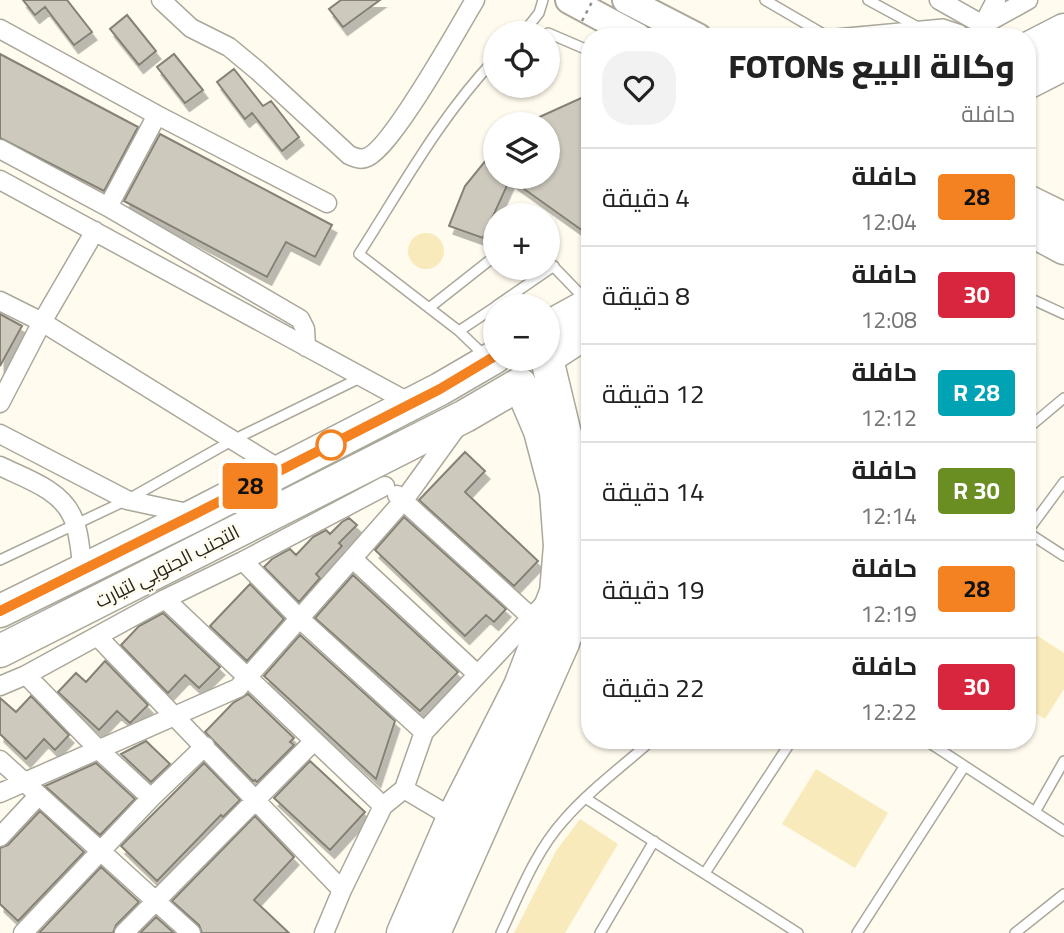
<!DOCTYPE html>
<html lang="ar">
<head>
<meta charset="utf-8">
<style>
	body { margin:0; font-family:Georgia,Cairo,serif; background:#f2f2f2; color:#222; direction:rtl; height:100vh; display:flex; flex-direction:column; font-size:26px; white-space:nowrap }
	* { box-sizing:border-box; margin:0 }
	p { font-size:23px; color:#767676 }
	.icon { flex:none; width:38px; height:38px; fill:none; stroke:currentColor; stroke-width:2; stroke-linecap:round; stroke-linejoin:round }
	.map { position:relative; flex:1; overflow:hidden; direction:ltr }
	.panel { position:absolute; left:581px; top:28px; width:455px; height:721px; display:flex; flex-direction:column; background:#fff; border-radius:28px; box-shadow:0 2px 5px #0004; direction:rtl }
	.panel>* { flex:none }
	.badge { padding:0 14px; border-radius:5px; font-size:24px; line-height:46px }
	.buttons { position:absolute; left:483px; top:21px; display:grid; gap:14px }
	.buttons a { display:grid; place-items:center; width:77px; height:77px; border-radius:50%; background:#fff; box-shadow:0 2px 5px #0004; font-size:35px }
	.map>.badge { position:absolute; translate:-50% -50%; box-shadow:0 0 0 4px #fff }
	.round { display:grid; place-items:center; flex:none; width:74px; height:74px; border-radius:28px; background:#f2f2f2 }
	.head { display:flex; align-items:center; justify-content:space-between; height:119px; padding:0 21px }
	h1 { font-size:33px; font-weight:800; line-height:52px }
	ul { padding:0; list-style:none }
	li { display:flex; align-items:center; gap:21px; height:98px; padding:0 21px; border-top:2px solid #e0e0e0 }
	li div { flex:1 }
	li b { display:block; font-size:26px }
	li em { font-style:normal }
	li .badge { min-width:77px; font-weight:700; text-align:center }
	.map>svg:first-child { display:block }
</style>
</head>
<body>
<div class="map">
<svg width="1064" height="933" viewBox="0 0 1064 933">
	<defs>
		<filter id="shadow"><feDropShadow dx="4.5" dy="8" stdDeviation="0" flood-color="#0004"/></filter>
	</defs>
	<rect width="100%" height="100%" fill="#fffbee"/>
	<path fill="#f9eabb" d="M408 251a18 18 0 1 1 36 0a18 18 0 1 1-36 0Z
		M1027,629L1064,653V689L1045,719L1027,708Z
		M816,769L888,813L855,868L782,824Z
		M580,819L618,844L565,933H514L556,851Z"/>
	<path fill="#cdc9bd" stroke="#858176" stroke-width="2" filter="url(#shadow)" d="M23,0H67L92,32L74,45L45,7L35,15Z
		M341,0H380L343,27L329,9Z
		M127,15L156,51L139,65L110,29Z
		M0,54L138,127L104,191L0,138Z
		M174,54L203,90L185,103L157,67Z
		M234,69L263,106L271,101L299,137L282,151L252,113L245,119L217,82Z
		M590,94V236L510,179L483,238L449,226L465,186L495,149V177H548V124H524Z
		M160,134L332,225L315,257L286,242L267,277L124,201Z
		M0,314L22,326L0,366Z
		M465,452L485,471L465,492L538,561L514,586L419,500Z
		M404,517L506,609L494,622L486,615L465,636L375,550Z
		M349,518L357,525L339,543L342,546L316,574L320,578L299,602L264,567L272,559L290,549L296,555L313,537L326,530L330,534L342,522Z
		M353,575L458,672L420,711L315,618Z
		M250,584L284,619L247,661L210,626Z
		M163,613L220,667L199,688L185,675L168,693L121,645L139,626Z
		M300,635L395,721L376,779L264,676Z
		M105,661L148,705L130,723L117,711L99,730L58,692L76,673L86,682Z
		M248,694L294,738L290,742L294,745L257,782L255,780L253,781L205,732L233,703Z
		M31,696L69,735L55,750L44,739L26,759L0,734V698L16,712Z
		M146,741L170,764L151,782L121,754Z
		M310,761L365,812L330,850L274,798Z
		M96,763L135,799L100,835L45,786Z
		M204,763L240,800L223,817L221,815L157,881L121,846Z
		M40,811L84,852L18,921L0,904V848L8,845Z
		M255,816L294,857L254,900L289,933H202L199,925L172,901Z
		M101,867L139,902L116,925L113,933H39Z
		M156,917L174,933H140Z"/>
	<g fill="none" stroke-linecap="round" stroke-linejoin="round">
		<defs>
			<path id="lane" d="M765,0L825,35L943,24L961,30L962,37
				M868,0L916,26
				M523,33L539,13L543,0
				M548,33L590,51
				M548,261L586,300
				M1027,297L1064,314
				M496,306L554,266
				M429,308L495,256
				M459,331L495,307
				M486,357L459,331L359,254C402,187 440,117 495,59
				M1027,429L1064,398
				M1027,532L1064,482
				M1027,532L1064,556
				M0,560L127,500L233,440L360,378
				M572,640L590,633
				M925,740L1064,831
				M585,798L798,933
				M1035,812L1064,761
				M705,873L792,740
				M501,933C519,895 535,852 564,820C590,790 623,766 652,740
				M600,933L654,841
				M857,933L964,767
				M1015,933L1064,894"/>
			<path id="street" d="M161,0L191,28L229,47L258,71L349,155C354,157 359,160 365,158C390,152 458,28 475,0
				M939,0L983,25L996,0
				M983,25L1028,0
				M0,29L157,115L327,203
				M0,149L108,207L300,319L305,329L306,347
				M0,180L410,403
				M108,207L157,115
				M0,301L42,322L281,470
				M0,403L42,322L95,231
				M0,434L127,500L192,514
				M0,466C24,478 60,489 72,516C80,532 80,553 83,571
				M397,495L531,617
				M353,559L477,674
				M243,561L300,619L424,732
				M165,599L383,806
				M98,637L342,890
				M26,675L99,750L151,798
				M0,686L26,675L165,599L243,561L385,486
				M0,760L191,933
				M404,789L424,732L546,602
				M0,793L238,688L404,500L459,424
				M0,837L39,795
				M23,933L151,798L205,746
				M124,933L314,741
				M324,933L342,890L383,806L404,789L453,818"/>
			<path id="primary" d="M569,0L638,37
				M626,0L698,37"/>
			<path id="highway" d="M1027,49L1064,30
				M1027,83L1064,64
				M1027,201L1064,219
				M1027,228L1064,248
				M548,327L590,304
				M548,357L590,330
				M0,611L195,515L440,389L495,357
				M0,651L465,416L520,384
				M403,933L453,818L520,686L556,592L560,546L556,492L540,431L520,384
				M434,933L563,643L579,591L582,519L572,463L547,359"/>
		</defs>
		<use href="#lane" stroke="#aaa79b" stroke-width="12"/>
		<use href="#street" stroke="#aaa79b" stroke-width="21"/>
		<use href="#primary" stroke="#aaa79b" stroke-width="30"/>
		<use href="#highway" stroke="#aaa79b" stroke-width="35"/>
		<use href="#lane" stroke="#fff" stroke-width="9"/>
		<use href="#street" stroke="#fff" stroke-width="18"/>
		<use href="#primary" stroke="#fff" stroke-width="26"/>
		<use href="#highway" stroke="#fff" stroke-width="32"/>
		<path stroke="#939188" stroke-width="2.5" stroke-dasharray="3.5 5" stroke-linecap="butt" d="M582,21L593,0"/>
	</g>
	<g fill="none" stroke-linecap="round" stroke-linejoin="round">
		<defs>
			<path id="line" d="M0,611L195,514L440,389L495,356"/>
		</defs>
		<use href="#line" stroke="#fff" stroke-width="16"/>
		<use href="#line" stroke="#f58220" stroke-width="10"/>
	</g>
	<circle fill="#fff" stroke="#f58220" stroke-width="3.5" cx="331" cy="445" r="14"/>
	<g text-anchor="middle" stroke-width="5" stroke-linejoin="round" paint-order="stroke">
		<g font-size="19" fill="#262520" stroke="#fffbee">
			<text transform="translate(167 566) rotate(-27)" y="7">التجنب الجنوبي لتيارت</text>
		</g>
	</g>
</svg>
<div class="buttons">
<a><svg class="icon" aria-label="locate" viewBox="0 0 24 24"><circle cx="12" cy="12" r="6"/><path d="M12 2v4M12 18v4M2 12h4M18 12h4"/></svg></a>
<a><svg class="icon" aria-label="layers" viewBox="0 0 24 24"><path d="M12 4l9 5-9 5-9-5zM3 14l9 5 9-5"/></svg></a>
<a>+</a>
<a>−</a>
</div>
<b class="badge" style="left:250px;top:486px;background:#f58220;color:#111">28</b>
<section class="panel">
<div class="head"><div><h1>وكالة البيع FOTONs</h1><p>حافلة</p></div><a class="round"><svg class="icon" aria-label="heart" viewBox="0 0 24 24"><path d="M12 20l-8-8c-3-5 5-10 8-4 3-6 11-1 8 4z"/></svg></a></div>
<ul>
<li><span class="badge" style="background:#f58220;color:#111">28</span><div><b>حافلة</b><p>12:04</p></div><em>4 دقيقة</em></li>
<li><span class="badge" style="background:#d7263d;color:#fff">30</span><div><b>حافلة</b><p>12:08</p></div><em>8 دقيقة</em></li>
<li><span class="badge" style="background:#00a3b4;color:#fff">28 R</span><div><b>حافلة</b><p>12:12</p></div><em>12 دقيقة</em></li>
<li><span class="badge" style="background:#6b8e23;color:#fff">30 R</span><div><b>حافلة</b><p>12:14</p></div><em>14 دقيقة</em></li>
<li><span class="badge" style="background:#f58220;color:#111">28</span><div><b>حافلة</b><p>12:19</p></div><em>19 دقيقة</em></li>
<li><span class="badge" style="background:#d7263d;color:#fff">30</span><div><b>حافلة</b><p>12:22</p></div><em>22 دقيقة</em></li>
</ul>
</section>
</div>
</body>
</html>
